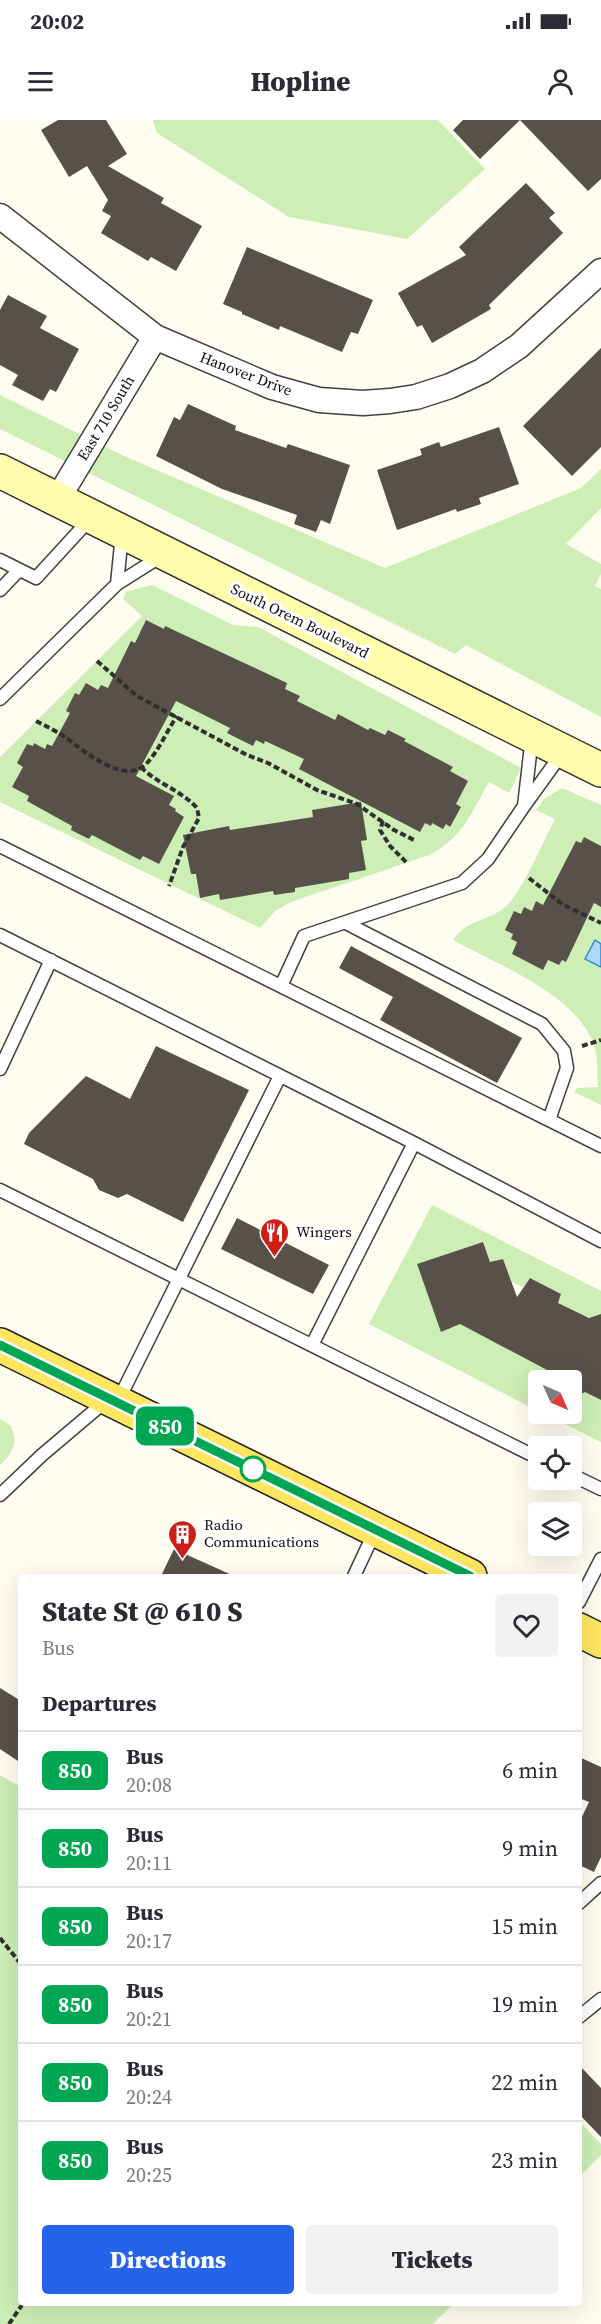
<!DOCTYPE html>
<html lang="en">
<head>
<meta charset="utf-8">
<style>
	body { margin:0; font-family:"Source Serif 4",serif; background:#f2f2f3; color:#2b2b33; height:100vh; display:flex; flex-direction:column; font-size:22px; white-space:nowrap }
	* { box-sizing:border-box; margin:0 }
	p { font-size:20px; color:#7c7c81 }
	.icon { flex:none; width:33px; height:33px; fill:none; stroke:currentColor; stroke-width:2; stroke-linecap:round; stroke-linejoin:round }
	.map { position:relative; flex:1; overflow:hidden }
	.panel { position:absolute; left:18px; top:1454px; width:564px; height:732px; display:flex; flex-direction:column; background:#fff; border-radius:6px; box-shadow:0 6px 24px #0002 }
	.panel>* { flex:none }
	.badge { padding:0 12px; border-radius:9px; font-size:21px; line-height:39px }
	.needle { width:39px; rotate:135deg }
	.tools { position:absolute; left:528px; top:1250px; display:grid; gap:12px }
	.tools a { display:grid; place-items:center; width:54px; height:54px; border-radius:6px; background:#fff; box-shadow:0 6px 24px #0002; font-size:30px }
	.map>.badge { position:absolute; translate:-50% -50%; box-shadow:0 0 0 3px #fff }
	h2 { padding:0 24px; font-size:22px; line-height:54px }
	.round { display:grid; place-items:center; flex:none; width:63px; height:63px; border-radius:6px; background:#f2f2f3 }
	.overview { display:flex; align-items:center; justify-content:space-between; height:102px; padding:0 24px }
	h1 { font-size:28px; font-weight:800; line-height:45px }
	.cta { display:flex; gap:12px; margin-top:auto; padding:12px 24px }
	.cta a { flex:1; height:69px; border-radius:6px; background:#2563eb; color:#fff; font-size:24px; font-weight:800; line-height:69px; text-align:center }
	.cta a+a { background:#f2f2f3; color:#2b2b33 }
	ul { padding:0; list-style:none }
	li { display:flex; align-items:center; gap:18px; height:78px; padding:0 24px; border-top:2px solid #e1e1e2 }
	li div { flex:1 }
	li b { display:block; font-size:22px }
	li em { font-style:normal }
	li .badge { min-width:66px; font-weight:700; text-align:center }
	.status { display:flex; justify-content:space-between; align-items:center; height:42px; padding:0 30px; background:#fff; direction:ltr }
	.status svg { height:16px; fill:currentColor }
	header { display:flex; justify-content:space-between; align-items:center; height:78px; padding:0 24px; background:#fff; font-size:27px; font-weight:800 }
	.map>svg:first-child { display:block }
</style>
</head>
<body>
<div class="status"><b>20:02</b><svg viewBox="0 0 49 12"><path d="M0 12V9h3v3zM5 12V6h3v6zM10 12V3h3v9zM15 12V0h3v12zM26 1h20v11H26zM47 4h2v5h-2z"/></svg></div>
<header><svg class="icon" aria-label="menu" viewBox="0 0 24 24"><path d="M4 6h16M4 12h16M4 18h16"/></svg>Hopline<svg class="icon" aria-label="person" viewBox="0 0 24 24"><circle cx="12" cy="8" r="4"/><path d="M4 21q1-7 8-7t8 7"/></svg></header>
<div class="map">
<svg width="601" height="2204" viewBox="0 0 601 2204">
	<rect width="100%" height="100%" fill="#fffdf0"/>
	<path fill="#cdeeb5" d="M153,0H438L485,49L407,119L289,97L157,13Z
		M0,275L124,336L385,448L581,368L601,349V388L566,424L601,444V454L595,466L601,469V597L466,525L455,534L0,309Z
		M152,465L233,505L258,507L521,648L509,673L489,662C471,693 463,718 429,735L291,782L275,791L260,808L0,682V637L142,496L123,479L126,472Z
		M562,668L601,685V985L574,972L577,968L598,967C597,954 598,937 594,925C576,874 498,845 453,820C466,800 486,802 504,788C521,775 544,720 555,699L536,690L544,679Z
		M432,1085L601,1171V1194L589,1198L558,1183L561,1174L530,1158L523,1167L512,1162L503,1139L490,1142L483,1122L417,1144L441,1211L460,1204L565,1258L566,1260H538V1291L369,1204Z
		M585,1272L601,1280V1322L543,1293H572V1274L573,1277Z
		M0,1299L11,1306C18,1323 13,1333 0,1345Z
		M0,1655L21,1667V2182L454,2183L433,2204H0Z
		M579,2001L601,2024V2035L579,2057Z"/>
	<path fill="#afd8fc" stroke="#2e87db" stroke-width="1.5" d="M595,820L601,824V847L585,839Z"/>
	<path fill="#58514a" d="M58,0H106L127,34L108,46L164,78L161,83L202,106L176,151L151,137L148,141L101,113L111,96L102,91L108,80L87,46L69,57L41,10Z
		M463,0H601V59L588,71L520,0L480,39L453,10Z
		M526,63L555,93L549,98L563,113L489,185L491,189L432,223L422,205L417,207L398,173L466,135L459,127Z
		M247,127L373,180L358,214L351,212L342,232L280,206L279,210L242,194V192L223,184Z
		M8,175L47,196L40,208L79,229L56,272L50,269L43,281L12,265L18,255L0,245V190Z
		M601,228V327L572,356L523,306Z
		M188,284L236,306L235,310L286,328L288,324L350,345L330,404L321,400L316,412L294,404L297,395L222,369L156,336L174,297L180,300Z
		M499,307L519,364L479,378L481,384L457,392L456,389L397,410L377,350L422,335L420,329L439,322L441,327Z
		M146,500L164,509L165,506L287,563L285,569L300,576L297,581L335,600L338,594L368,610L370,608L385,615L388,610L406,619L404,621L453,647L450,651L468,661L456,684L461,687L450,707L446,704L443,709L432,703L431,706L425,703L420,712L299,649L304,639L265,621L264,624L256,620L253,626L227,613L230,608L176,581L136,656L174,676L169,685L176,689L175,691L184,697L159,744L143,736L140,740L92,715L89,719L71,710L72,706L27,681L29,676L12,667L23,647L17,643L27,624L33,626L34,623L45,629L47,624L52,626L70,593L66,591L75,573L79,575L86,563L98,570L101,565L108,568L131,521L135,523Z
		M361,682L367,720L361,721L366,750L349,753V759L295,768V772L274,775L273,771L220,780L219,774L200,778L196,754H191L183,715L229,706L230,710L313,697L312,690Z
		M584,717L601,726V787L594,783L566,842L562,840L559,845L548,840L543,850L512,834L517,822L511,819L513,814L505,810L514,791L521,794L524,787L532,791L536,781L543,785L576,721L581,723Z
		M351,826L522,918L497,963L380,900L393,877L339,848Z
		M156,926L249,970L183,1102L127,1074L118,1078L99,1070L93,1059L24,1024L29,1013L86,956L130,979Z
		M237,1098L329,1145L313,1174L221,1129Z
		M483,1122L490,1142L503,1139L517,1177L530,1158L561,1174L558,1183L589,1198L601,1194V1280L585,1272L573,1278L572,1260H566L460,1204L441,1212L417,1144Z
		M174,1429L234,1456H161Z
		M0,1568L21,1581V1643L0,1629Z
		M579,1637L601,1647V1737L594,1752L579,1745V1703L589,1682L579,1678Z
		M579,1945L601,1968V2017L579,1994Z"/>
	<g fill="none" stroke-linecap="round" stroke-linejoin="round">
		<defs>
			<path id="lane" d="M122,414L117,464L163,435
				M0,440L36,458L91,398
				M0,470L19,450
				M0,579L117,464
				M532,617L524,686L563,632
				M0,726L601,1026
				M346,803L542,904L564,931L567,948L549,1000
				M0,815L414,1023L601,1121
				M281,866L304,816L462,763L488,739L524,686
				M0,949L51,840
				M0,1070L538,1338
				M312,1225L414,1023
				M117,1283L280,956
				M572,1355L601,1369
				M0,1375L42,1335L107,1280
				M354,1456L375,1411
				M579,1482L601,1439
				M579,1783L601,1763
				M579,1897L601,1879"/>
			<path id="street" d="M0,96L155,217L272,267L319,280L363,283L390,281L416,277L450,266L482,251L519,226L601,151
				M57,380L155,217"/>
			<path id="secondary" d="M0,351L601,650"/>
			<path id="primary" d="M0,1225L470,1456
				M579,1510L601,1521"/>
		</defs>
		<use href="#lane" stroke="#414141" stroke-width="15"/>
		<use href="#street" stroke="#414141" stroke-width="27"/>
		<use href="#secondary" stroke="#303030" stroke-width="36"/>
		<use href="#primary" stroke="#1f1f1f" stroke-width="36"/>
		<path stroke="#303030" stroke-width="4" stroke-dasharray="6 3" stroke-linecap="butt" d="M97,541L137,576L247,635L268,643L317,670L357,684L394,710L416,721
			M36,601C46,606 56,611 65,617C83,630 125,667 147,643C159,630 167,611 177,596
			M141,647C157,664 181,670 197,688L199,698L183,727L169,766
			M383,701L380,710L390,726L407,743
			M529,758L562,784L601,803
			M582,926L601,920
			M0,1818L21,1844
			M9,2204L24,2182"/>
		<use href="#lane" stroke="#fff" stroke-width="12"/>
		<use href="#street" stroke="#fff" stroke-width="24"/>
		<use href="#secondary" stroke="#fffdab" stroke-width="33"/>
		<use href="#primary" stroke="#ffe660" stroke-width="33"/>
	</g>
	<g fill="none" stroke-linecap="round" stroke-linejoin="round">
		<defs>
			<path id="line" d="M0,1225L470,1456"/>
		</defs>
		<use href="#line" stroke="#fff" stroke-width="14"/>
		<use href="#line" stroke="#00a651" stroke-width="9"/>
	</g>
	<defs>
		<symbol id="restaurant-pin" viewBox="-11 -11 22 30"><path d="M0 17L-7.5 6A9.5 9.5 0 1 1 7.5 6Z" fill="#cd1f18" stroke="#fff"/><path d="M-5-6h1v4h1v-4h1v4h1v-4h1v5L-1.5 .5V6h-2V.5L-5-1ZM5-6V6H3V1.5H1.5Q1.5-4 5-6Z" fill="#fff"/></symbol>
		<symbol id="building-pin" viewBox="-11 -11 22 30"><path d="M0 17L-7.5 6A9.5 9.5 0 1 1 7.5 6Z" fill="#cd1f18" stroke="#fff"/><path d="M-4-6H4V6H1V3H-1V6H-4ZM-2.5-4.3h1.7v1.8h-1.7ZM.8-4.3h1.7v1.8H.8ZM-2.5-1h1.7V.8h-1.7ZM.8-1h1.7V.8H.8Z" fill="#fff"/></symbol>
	</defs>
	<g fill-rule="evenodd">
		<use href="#restaurant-pin" x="258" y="1096" width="33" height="45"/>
		<use href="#building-pin" x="166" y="1398" width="33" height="45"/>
	</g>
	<circle fill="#fff" stroke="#00a651" stroke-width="3" cx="253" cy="1349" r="12"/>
	<g text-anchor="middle" stroke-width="6" stroke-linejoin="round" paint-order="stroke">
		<g font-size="15" fill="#0e0e0e" stroke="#fff">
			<text transform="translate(246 254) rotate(21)" y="5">Hanover Drive</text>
			<text transform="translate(106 298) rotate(-59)" y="5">East 710 South</text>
			<text transform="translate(300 501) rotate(26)" y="5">South Orem Boulevard</text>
		</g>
		<g font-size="15" fill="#0e0e0e" stroke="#fff" text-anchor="start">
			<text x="296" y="1117">Wingers</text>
			<text x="204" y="1410">Radio<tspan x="204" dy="17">Communications</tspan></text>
		</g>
	</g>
</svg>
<div class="tools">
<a><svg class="needle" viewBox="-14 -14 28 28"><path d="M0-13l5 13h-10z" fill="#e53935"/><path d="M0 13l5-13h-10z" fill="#7c7c81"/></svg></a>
<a><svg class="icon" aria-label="locate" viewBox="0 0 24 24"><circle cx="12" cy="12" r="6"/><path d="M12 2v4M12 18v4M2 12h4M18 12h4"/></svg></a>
<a><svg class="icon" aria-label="layers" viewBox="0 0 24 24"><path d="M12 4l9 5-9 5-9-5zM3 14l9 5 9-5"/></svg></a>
</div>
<b class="badge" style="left:165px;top:1306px;background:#00a651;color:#fff">850</b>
<section class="panel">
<div class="overview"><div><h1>State St @ 610 S</h1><p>Bus</p></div><a class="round"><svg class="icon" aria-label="heart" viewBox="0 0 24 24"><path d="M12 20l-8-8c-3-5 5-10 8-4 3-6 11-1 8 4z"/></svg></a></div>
<h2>Departures</h2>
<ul>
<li><span class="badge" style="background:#00a651;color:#fff">850</span><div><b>Bus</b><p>20:08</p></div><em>6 min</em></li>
<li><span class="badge" style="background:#00a651;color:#fff">850</span><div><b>Bus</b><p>20:11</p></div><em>9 min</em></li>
<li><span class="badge" style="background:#00a651;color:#fff">850</span><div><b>Bus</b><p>20:17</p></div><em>15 min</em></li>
<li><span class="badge" style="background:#00a651;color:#fff">850</span><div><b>Bus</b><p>20:21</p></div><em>19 min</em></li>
<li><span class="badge" style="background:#00a651;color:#fff">850</span><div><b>Bus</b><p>20:24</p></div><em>22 min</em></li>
<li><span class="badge" style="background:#00a651;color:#fff">850</span><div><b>Bus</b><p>20:25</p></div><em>23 min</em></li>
</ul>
<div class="cta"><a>Directions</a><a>Tickets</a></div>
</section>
</div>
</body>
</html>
